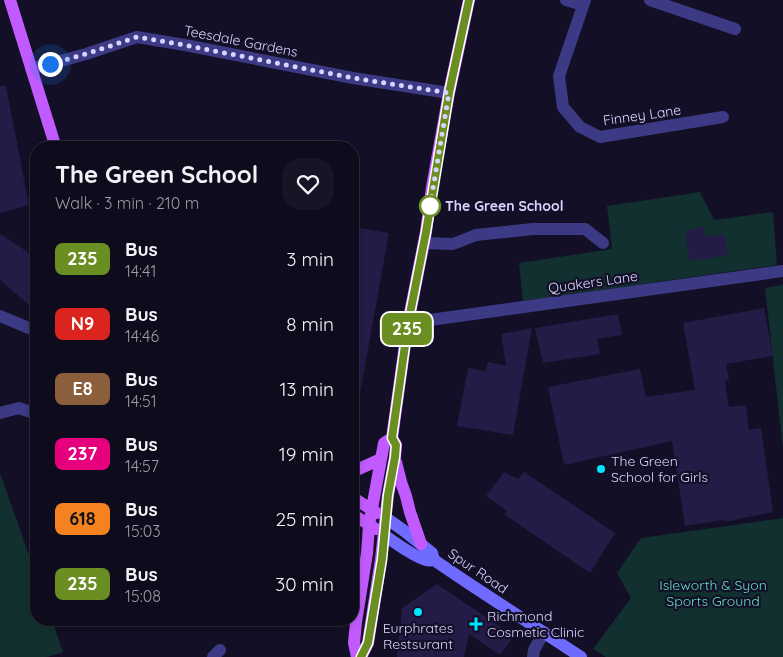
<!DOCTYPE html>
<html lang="en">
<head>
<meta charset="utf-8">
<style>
	body { margin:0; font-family:Quicksand,sans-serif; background:#171425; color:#f1f3f6; height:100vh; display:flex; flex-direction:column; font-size:19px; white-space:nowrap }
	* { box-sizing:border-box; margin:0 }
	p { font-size:16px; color:#9b9ba3 }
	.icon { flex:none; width:28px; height:28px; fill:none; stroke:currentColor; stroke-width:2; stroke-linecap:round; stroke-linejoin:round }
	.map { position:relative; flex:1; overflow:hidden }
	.panel { position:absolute; left:30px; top:141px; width:329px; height:485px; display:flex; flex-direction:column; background:#0e0b1c; border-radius:20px; box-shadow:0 2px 8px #0003,0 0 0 1px #2e2b3b }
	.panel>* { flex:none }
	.badge { padding:0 10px; border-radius:8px; font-size:18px; line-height:32px }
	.you { position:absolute; width:25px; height:25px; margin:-12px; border:4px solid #fff; border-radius:50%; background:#1a73e8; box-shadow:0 0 0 8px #1a73e833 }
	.map>.badge { position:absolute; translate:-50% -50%; box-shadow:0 0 0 2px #fff }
	.round { display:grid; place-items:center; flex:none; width:52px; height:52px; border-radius:20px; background:#171425 }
	.head { display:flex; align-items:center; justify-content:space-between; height:85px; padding:0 25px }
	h1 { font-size:24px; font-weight:700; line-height:38px }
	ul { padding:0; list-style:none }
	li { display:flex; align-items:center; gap:15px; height:65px; padding:0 25px }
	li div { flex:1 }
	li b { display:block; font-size:19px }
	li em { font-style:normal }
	li .badge { min-width:55px; font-weight:700; text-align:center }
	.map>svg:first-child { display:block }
</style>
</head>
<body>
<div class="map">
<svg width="783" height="657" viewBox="0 0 783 657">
	<rect width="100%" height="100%" fill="#130f26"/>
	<path fill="#12302f" d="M700,192L714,220L773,212L777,265L523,301L519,263L612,249L607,206Z
		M783,285V449L765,288Z
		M0,473L36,575V620H52L63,652L47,657H0Z
		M783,518V657H606L593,649L631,598L617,573L641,538Z"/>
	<path fill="#241b47" d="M0,86H6L29,205L0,213Z
		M354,227L389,233L359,399L352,398V235Z
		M704,227L706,237L724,234L728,255L690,261L685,231Z
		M0,234L25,250L36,260V311L0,280Z
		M764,308L773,356L726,364L729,380L725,381L729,407L746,405L749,430L761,428L773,512L724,522V520L685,526L672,441L564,465L548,387L640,369L646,397L695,390L683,323Z
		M618,314L622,335L597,339L600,354L543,363L535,328Z
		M532,328L513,435L457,426L468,368L486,371L488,362L506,366L501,334Z
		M504,472L518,479L524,472L615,533L590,573L505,515L507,511L486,496Z
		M437,584L514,636L500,655L469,634L464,657H397L402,608Z"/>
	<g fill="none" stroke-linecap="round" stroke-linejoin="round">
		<path stroke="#3d3a85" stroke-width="12" d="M566,0L583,5
			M585,0L559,76L563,107L580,127L600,137L723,117
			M650,0L735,29
			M31,69L86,54L137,37L185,45L353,78L449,93
			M424,243L453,244L476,235L533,229H585L603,243
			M0,316L36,331
			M408,323L783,271
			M0,413L19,408L36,414
			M213,657L220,650
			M533,657L534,650L544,632"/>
		<path stroke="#6f6bff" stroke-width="12" d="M386,518L403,530L432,553L434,560L465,581L581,657
			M384,535C394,542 414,557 426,560C429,561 431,560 434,560"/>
		<path stroke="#c25bff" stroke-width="12" d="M10,0L56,148
			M396,462L401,482L406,496L410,512L421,544
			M352,472L381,459
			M352,497L377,513
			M352,514L376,529
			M357,657L354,643L356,622L367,553L369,525L384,443L392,438
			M361,657L368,643L381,559L388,495L395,457L396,445L392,438L408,323L426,232L432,187L449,93L469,0"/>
	</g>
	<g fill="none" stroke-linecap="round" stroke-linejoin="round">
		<defs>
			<path id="line" d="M361,657L368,643L382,559L388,495L395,457L396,445L392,438L408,324L426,232L449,93L469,0"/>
		</defs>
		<use href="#line" stroke="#fff" stroke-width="11"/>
		<use href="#line" stroke="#6b8e23" stroke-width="8"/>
		<path stroke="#d9d4ff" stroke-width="5" stroke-dasharray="0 9" d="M50,64L86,54L137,37L184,45L353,78L449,93L430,206"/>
	</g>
	<circle fill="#fff" stroke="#6b8e23" stroke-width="2.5" cx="430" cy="206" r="10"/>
	<g fill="#00e5ff" stroke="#130f26" stroke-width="2">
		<circle cx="601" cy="469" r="5"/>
		<circle cx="418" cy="612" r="5"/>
		<path d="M473.5 616.5h5v5h5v5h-5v5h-5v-5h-5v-5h5z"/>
	</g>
	<g text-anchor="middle" stroke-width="4.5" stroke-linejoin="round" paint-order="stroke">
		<g font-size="14" fill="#d9d4ff" stroke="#130f26">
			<text transform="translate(241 41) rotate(11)" y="5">Teesdale Gardens</text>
			<text transform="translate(642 115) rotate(-8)" y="5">Finney Lane</text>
			<text transform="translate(593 282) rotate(-8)" y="5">Quakers Lane</text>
			<text transform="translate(478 571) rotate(34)" y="5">Spur Road</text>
		</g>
		<g font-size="14" font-weight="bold" fill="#d9d4ff" stroke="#130f26" text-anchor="start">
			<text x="445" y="211">The Green School</text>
		</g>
		<g font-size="14" fill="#d9d4ff" stroke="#130f26" text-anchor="start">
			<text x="611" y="466">The Green<tspan x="611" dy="16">School for Girls</tspan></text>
			<text x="487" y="621">Richmond<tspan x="487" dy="16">Cosmetic Clinic</tspan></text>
			<text x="418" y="633" text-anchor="middle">Eurphrates<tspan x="418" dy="16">Restsurant</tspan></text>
		</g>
		<g font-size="14" fill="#5fe0c0" stroke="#130f26">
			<text x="713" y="590">Isleworth &amp; Syon<tspan x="713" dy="16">Sports Ground</tspan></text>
		</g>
	</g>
</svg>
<div class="you" style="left:50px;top:64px"></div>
<b class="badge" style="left:407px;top:329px;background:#6b8e23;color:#fff">235</b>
<section class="panel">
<div class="head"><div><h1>The Green School</h1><p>Walk · 3 min · 210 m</p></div><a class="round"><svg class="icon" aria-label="heart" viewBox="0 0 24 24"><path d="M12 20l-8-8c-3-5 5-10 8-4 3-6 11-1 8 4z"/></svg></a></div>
<ul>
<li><span class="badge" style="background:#6b8e23;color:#fff">235</span><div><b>Bus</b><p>14:41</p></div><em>3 min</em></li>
<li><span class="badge" style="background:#dc241f;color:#fff">N9</span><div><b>Bus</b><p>14:46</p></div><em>8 min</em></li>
<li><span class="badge" style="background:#8b5e3c;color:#fff">E8</span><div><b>Bus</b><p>14:51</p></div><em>13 min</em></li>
<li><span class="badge" style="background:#e6007e;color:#fff">237</span><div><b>Bus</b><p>14:57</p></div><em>19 min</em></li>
<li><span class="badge" style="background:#f58220;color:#111">618</span><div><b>Bus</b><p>15:03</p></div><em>25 min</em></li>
<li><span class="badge" style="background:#6b8e23;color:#fff">235</span><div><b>Bus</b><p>15:08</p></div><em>30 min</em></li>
</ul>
</section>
</div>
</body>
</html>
